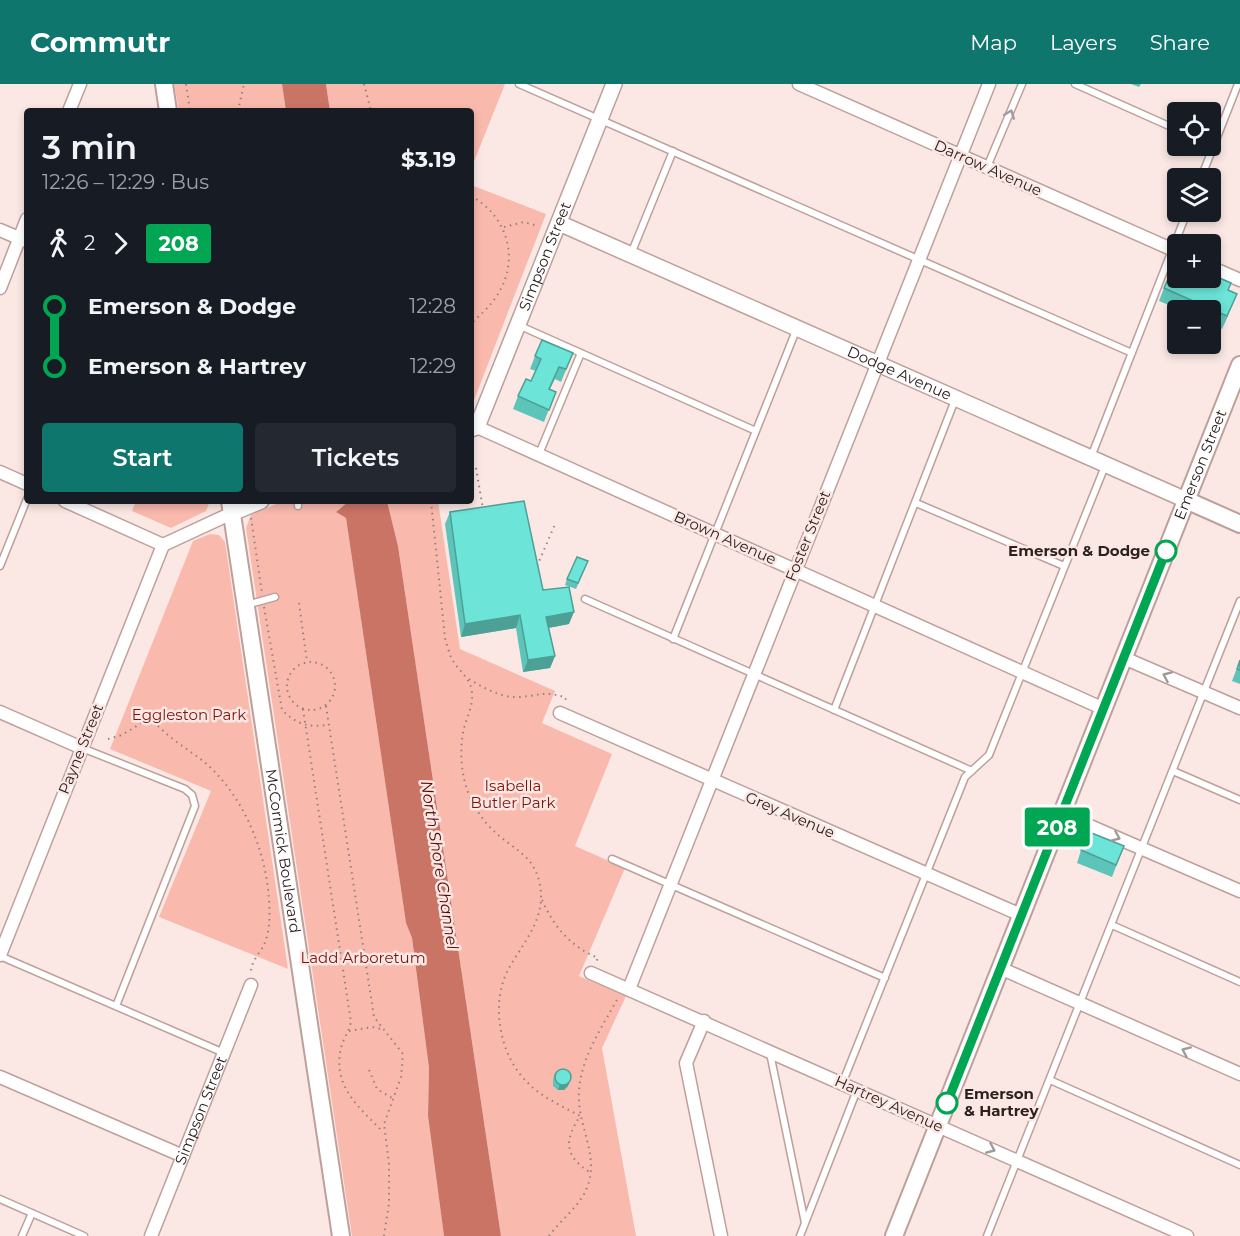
<!DOCTYPE html>
<html lang="en">
<head>
<meta charset="utf-8">
<style>
	body { margin:0; font-family:Montserrat,sans-serif; background:#242831; color:#f1f3f6; height:100vh; display:flex; flex-direction:column; font-size:22px; white-space:nowrap }
	* { box-sizing:border-box; margin:0 }
	p { font-size:20px; color:#9ea1a6 }
	.icon { flex:none; width:33px; height:33px; fill:none; stroke:currentColor; stroke-width:2; stroke-linecap:round; stroke-linejoin:round }
	.map { position:relative; flex:1; overflow:hidden }
	.panel { position:absolute; left:24px; top:24px; width:450px; height:396px; display:flex; flex-direction:column; background:#171b24; border-radius:6px; box-shadow:0 3px 9px #0003 }
	.panel>* { flex:none }
	.badge { padding:0 12px; border-radius:4px; font-size:21px; line-height:39px }
	.tools { position:absolute; left:1167px; top:18px; display:grid; gap:12px }
	.tools a { display:grid; place-items:center; width:54px; height:54px; border-radius:6px; background:#171b24; box-shadow:0 3px 9px #0003; font-size:30px }
	.map>.badge { position:absolute; translate:-50% -50%; box-shadow:0 0 0 3px #fff }
	.legs { display:flex; align-items:center; gap:9px; height:66px; padding:0 18px; font-size:20px }
	.legs p { margin-inline-start:auto }
	.head { display:flex; align-items:center; justify-content:space-between; height:102px; padding:0 18px }
	h1 { font-size:33px; font-weight:600; line-height:45px }
	.cta { display:flex; gap:12px; margin-top:auto; padding:12px 18px }
	.cta a { flex:1; height:69px; border-radius:6px; background:#0f766e; color:#fff; font-size:24px; font-weight:600; line-height:69px; text-align:center }
	.cta a+a { background:#242831; color:#f1f3f6 }
	ul { padding:0 18px; list-style:none }
	li { display:flex; align-items:center; gap:21px; height:60px; font-size:22px }
	li i { display:grid; place-items:center; width:9px; height:100%; margin:0 8px; background:currentColor }
	li i::after { content:''; width:15px; height:15px; margin:-8px; border:4px solid; border-radius:50%; background:#171b24 }
	li p { margin-inline-start:auto }
	li:first-child i { background:linear-gradient(#0000 50%,currentColor 0) }
	li:last-child i { background:linear-gradient(currentColor 50%,#0000 0) }
	header { display:flex; align-items:center; gap:36px; box-sizing:border-box; height:84px; padding:0 30px; background:#0f766e; color:#fff }
	header strong { font-size:28px }
	nav { display:flex; gap:33px; margin-inline-start:auto; font-size:21px }
	.map>svg:first-child { display:block }
</style>
</head>
<body>
<header>
<strong>Commutr</strong>
<nav><a>Map</a><a>Layers</a><a>Share</a></nav>
</header>
<div class="map">
<svg width="1240" height="1152" viewBox="0 0 1240 1152">
	<rect width="100%" height="100%" fill="#fbe8e4"/>
	<path fill="#fab9ad" d="M174,0H282L286,27H179Z
		M326,0H505L471,85V27H330Z
		M471,101L546,130L471,324Z
		M136,417H210L206,427L171,444L132,427Z
		M283,417H349L336,428L346,434L406,839L412,854L429,984L428,1032L444,1152H352L246,444L251,431Z
		M387,417H438L460,565L555,607L542,639L612,670L575,762L625,784L579,892L626,912L602,964L636,1152H501L398,462Z
		M210,450L219,451L225,458L288,885L159,833L211,707L110,665L193,457Z"/>
	<path fill="#ca7466" d="M282,0H326L330,27H286Z
		M349,417H387L398,462L501,1152H444L428,1032L429,984L412,854L406,839L346,434L336,428Z"/>
	<g fill="none" stroke-linecap="round" stroke-linejoin="round">
		<defs>
			<path id="service" d="M519,0L1132,269
				M1075,0L1178,46
				M987,83L1022,0
				M1201,94L1238,0
				M631,170L673,67
				M518,241L756,347
				M539,370L581,269
				M1091,373L1187,128
				M298,417V422
				M916,419L1064,482
				M0,482L27,415
				M585,515L972,687
				M246,521L275,513
				M673,555L797,244
				M834,626L955,316
				M82,664L185,705L192,711L195,722L116,922
				M1173,687L1240,716
				M612,775L885,894
				M1112,841L1240,898
				M0,872L224,969
				M770,969L805,1139
				M1050,996L1240,1081
				M842,1000L965,693L989,671L1105,382
				M0,1115L84,1152
				M22,1152L32,1129
				M800,1152L857,1006
				M987,1152L1240,517"/>
			<g id="minor">
				<path d="M799,0L1178,168"/>
				<path d="M69,27L80,0"/>
				<path d="M0,146L26,157"/>
				<path d="M1210,183L1240,196"/>
				<path d="M0,204L27,135"/>
				<path d="M477,343L1104,625"/>
				<path d="M0,388L27,400"/>
				<path d="M65,417L163,461"/>
				<path d="M163,461L232,429"/>
				<path d="M1124,574L1240,624"/>
				<path d="M0,628L82,664"/>
				<path d="M560,629L1021,831"/>
				<path d="M1062,730L1240,807"/>
				<path d="M0,871L163,461"/>
				<path d="M1000,884L1240,990"/>
				<path d="M591,889L1187,1152"/>
				<path d="M629,905L989,0"/>
				<path d="M704,937L686,979L721,1152"/>
				<path d="M0,993L183,1072"/>
				<path id="s1" d="M151,1152L251,901"/>
			</g>
			<g id="tertiary">
				<path id="s2" d="M559,139L1186,416"/>
				<path id="s3" d="M471,345L477,343L614,0"/>
				<path d="M232,429L261,417"/>
			</g>
			<g id="secondary">
				<path d="M164,0L168,27"/>
				<path d="M1186,416L1240,440"/>
				<path id="s4" d="M230,417L341,1152"/>
				<path id="s5" d="M894,1152L1240,281"/>
			</g>
		</defs>
		<use href="#service" stroke="#bea09b" stroke-width="9"/>
		<use href="#minor" stroke="#bea09b" stroke-width="15"/>
		<use href="#tertiary" stroke="#bea09b" stroke-width="18"/>
		<use href="#secondary" stroke="#bea09b" stroke-width="20"/>
		<path stroke="#92827f" stroke-width="2" stroke-dasharray="1.5 4.5" stroke-linecap="butt" d="M186,0L190,27
			M364,0L371,27
			M238,27L244,0
			M471,112C506,131 520,173 499,208C492,221 481,230 471,240
			M504,143L524,138L538,142
			M476,384L483,425
			M431,417L445,554C447,561 449,569 452,575C459,588 471,594 472,609C473,622 467,633 464,644C459,666 461,691 469,711C475,724 484,739 495,748C513,765 533,771 539,797C548,832 525,856 509,884C490,918 499,971 527,998C541,1013 562,1022 580,1032C564,1057 564,1072 591,1089
			M251,434L262,509
			M537,482L556,438
			M299,519L307,578
			M264,523L282,626C298,641 307,643 328,641
			M287 602a24 24 0 1 1 48 0a24 24 0 1 1-48 0Z
			M469,595C484,604 501,614 519,613C539,612 546,606 566,614L564,619
			M326,622L374,933L403,970L401,993L384,1040L389,1080V1119L384,1152
			M303,625L351,938C349,948 343,955 341,964C332,1003 360,1024 383,1048
			M108,655L122,651L151,633C166,655 192,666 211,684C245,717 266,768 269,816C270,831 270,847 264,861C259,870 250,879 251,890
			M542,816C554,843 570,862 598,874L596,878
			M349,947L372,943L381,945
			M369,986L377,1005L392,1014
			M549,1152C561,1135 581,1122 588,1101C598,1072 580,1045 579,1016C577,979 601,945 618,914"/>
		<use href="#service" stroke="#fff" stroke-width="6"/>
		<use href="#minor" stroke="#fff" stroke-width="12"/>
		<use href="#tertiary" stroke="#fff" stroke-width="15"/>
		<use href="#secondary" stroke="#fff" stroke-width="16"/>
	</g>
	<path fill="#5dc4b9" d="M1131,0H1141L1139,3Z
		M1164,204L1229,206L1237,210L1222,245L1210,240V226H1181L1159,217Z
		M573,269L561,298L555,295L550,305L551,320L544,338L513,325L518,312L531,297L536,287L530,285L535,272Z
		M450,428L543,506L569,540L549,544L555,572L550,584L523,588L516,544L461,553L445,440Z
		M588,477L576,505L565,501L567,495Z
		M1240,576V600L1232,597Z
		M1124,762L1112,793L1077,779L1081,766Z
		M555,989L568,1002L564,1006H558L553,1002V996Z"/>
	<path fill="#4ca096" d="M1237,210L1232,222L1222,245L1227,232Z
		M574,528L569,540L542,545L546,533Z
		M520,531L516,544L461,553L465,540Z
		M555,572L550,584L523,588L528,576Z
		M571,995L568,1002L564,1006H558L560,1000Z"/>
	<path fill="#6ce4d7" stroke="#4ca096" stroke-width="1.5" d="M1176,177H1178V194H1210V190L1231,199L1228,206L1237,210L1227,232L1164,204Z
		M542,256L573,269L566,285L559,283L549,305L556,308L549,326L518,312L526,295L531,297L541,275L535,272Z
		M524,417L543,506L569,503L574,528L546,533L555,572L528,576L520,531L465,540L450,428Z
		M577,473L588,477L578,499L567,495Z
		M1240,576V586L1237,585Z
		M1089,748L1124,762L1116,781L1081,766Z
		M555 993a8 8 0 1 1 16 0a8 8 0 1 1-16 0Z"/>
	<defs><path id="oneway-chevron" d="M-2-3.5L2.5 0L-2 3.5" fill="none" stroke-width="1.6" stroke-linecap="round" stroke-linejoin="round" transform="scale(1.5)"/></defs>
	<g stroke="#a09b9a">
		<use href="#oneway-chevron" transform="translate(1010 30) rotate(-69)"/>
		<use href="#oneway-chevron" transform="translate(1167 592) rotate(-156)"/>
		<use href="#oneway-chevron" transform="translate(1116 753) rotate(23)"/>
		<use href="#oneway-chevron" transform="translate(1186 967) rotate(-156)"/>
		<use href="#oneway-chevron" transform="translate(991 1065) rotate(24)"/>
	</g>
	<g fill="none" stroke-linecap="round" stroke-linejoin="round">
		<defs>
			<path id="line-1" d="M947,1019L1166,467"/>
		</defs>
		<use href="#line-1" stroke="#fff" stroke-width="14"/>
		<use href="#line-1" stroke="#00a651" stroke-width="9"/>
	</g>
	<g fill="#fff" stroke="#00a651" stroke-width="3">
		<circle cx="1166" cy="467" r="10"/>
		<circle cx="947" cy="1019" r="10"/>
	</g>
	<g text-anchor="middle" stroke-width="5" stroke-linejoin="round" paint-order="stroke">
		<g font-size="15" fill="#2d211f" stroke="#fbe8e4">
			<text transform="translate(988 84) rotate(24)" y="5">Darrow Avenue</text>
			<text dy="5" stroke="none"><textPath href="#s3" startOffset="190">Simpson Street</textPath></text>
			<text dy="5" stroke="none"><textPath href="#s2" startOffset="372">Dodge Avenue</textPath></text>
			<text dy="5" stroke="none"><textPath href="#s5" startOffset="830">Emerson Street</textPath></text>
			<text transform="translate(808 452) rotate(-68)" y="5">Foster Street</text>
			<text transform="translate(725 454) rotate(24)" y="5">Brown Avenue</text>
			<text transform="translate(81 665) rotate(-68)" y="5">Payne Street</text>
			<text transform="translate(790 731) rotate(23)" y="5">Grey Avenue</text>
			<text dy="5" stroke="none"><textPath href="#s4" startOffset="354">McCormick Boulevard</textPath></text>
			<text transform="translate(889 1020) rotate(24)" y="5">Hartrey Avenue</text>
			<text dy="5" stroke="none"><textPath href="#s1" startOffset="135">Simpson Street</textPath></text>
		</g>
		<g font-size="15" font-weight="bold" fill="#2d211f" stroke="#fbe8e4" text-anchor="end">
			<text x="1150" y="472">Emerson &amp; Dodge</text>
			<text x="964" y="1015" text-anchor="start">Emerson<tspan x="964" dy="17">&amp; Hartrey</tspan></text>
		</g>
		<g font-size="15" fill="#7d140b" stroke="#fbe8e4">
			<text x="189" y="636">Eggleston Park</text>
			<text x="513" y="707">Isabella<tspan x="513" dy="17">Butler Park</tspan></text>
			<text x="363" y="879">Ladd Arboretum</text>
		</g>
		<g font-size="16" font-style="italic" fill="#580703" stroke="#fbe8e4">
			<text transform="translate(440 781) rotate(81)" y="6">North Shore Channel</text>
		</g>
	</g>
</svg>
<div class="tools">
<a><svg class="icon" aria-label="locate" viewBox="0 0 24 24"><circle cx="12" cy="12" r="6"/><path d="M12 2v4M12 18v4M2 12h4M18 12h4"/></svg></a>
<a><svg class="icon" aria-label="layers" viewBox="0 0 24 24"><path d="M12 4l9 5-9 5-9-5zM3 14l9 5 9-5"/></svg></a>
<a>+</a>
<a>−</a>
</div>
<b class="badge" style="left:1057px;top:743px;background:#00a651;color:#fff">208</b>
<section class="panel">
<div class="head"><div><h1>3 min</h1><p>12:26 – 12:29 · Bus</p></div><b>$3.19</b></div>
<div class="legs"><svg class="icon" aria-label="walk" viewBox="0 0 24 24"><circle cx="13" cy="4" r="2"/><path d="M13 8l-2 6 4 7M11 14l-3 7M7 12l3-4h3l4 4"/></svg>2<svg class="icon" aria-label="forward" viewBox="0 0 24 24"><path d="M9 5l7 7-7 7"/></svg><b class="badge" style="background:#00a651;color:#fff">208</b></div>
<ul>
<li><i style="color:#00a651"></i><b>Emerson &amp; Dodge</b><p>12:28</p></li>
<li><i style="color:#00a651"></i><b>Emerson &amp; Hartrey</b><p>12:29</p></li>
</ul>
<div class="cta"><a>Start</a><a>Tickets</a></div>
</section>
</div>
</body>
</html>
